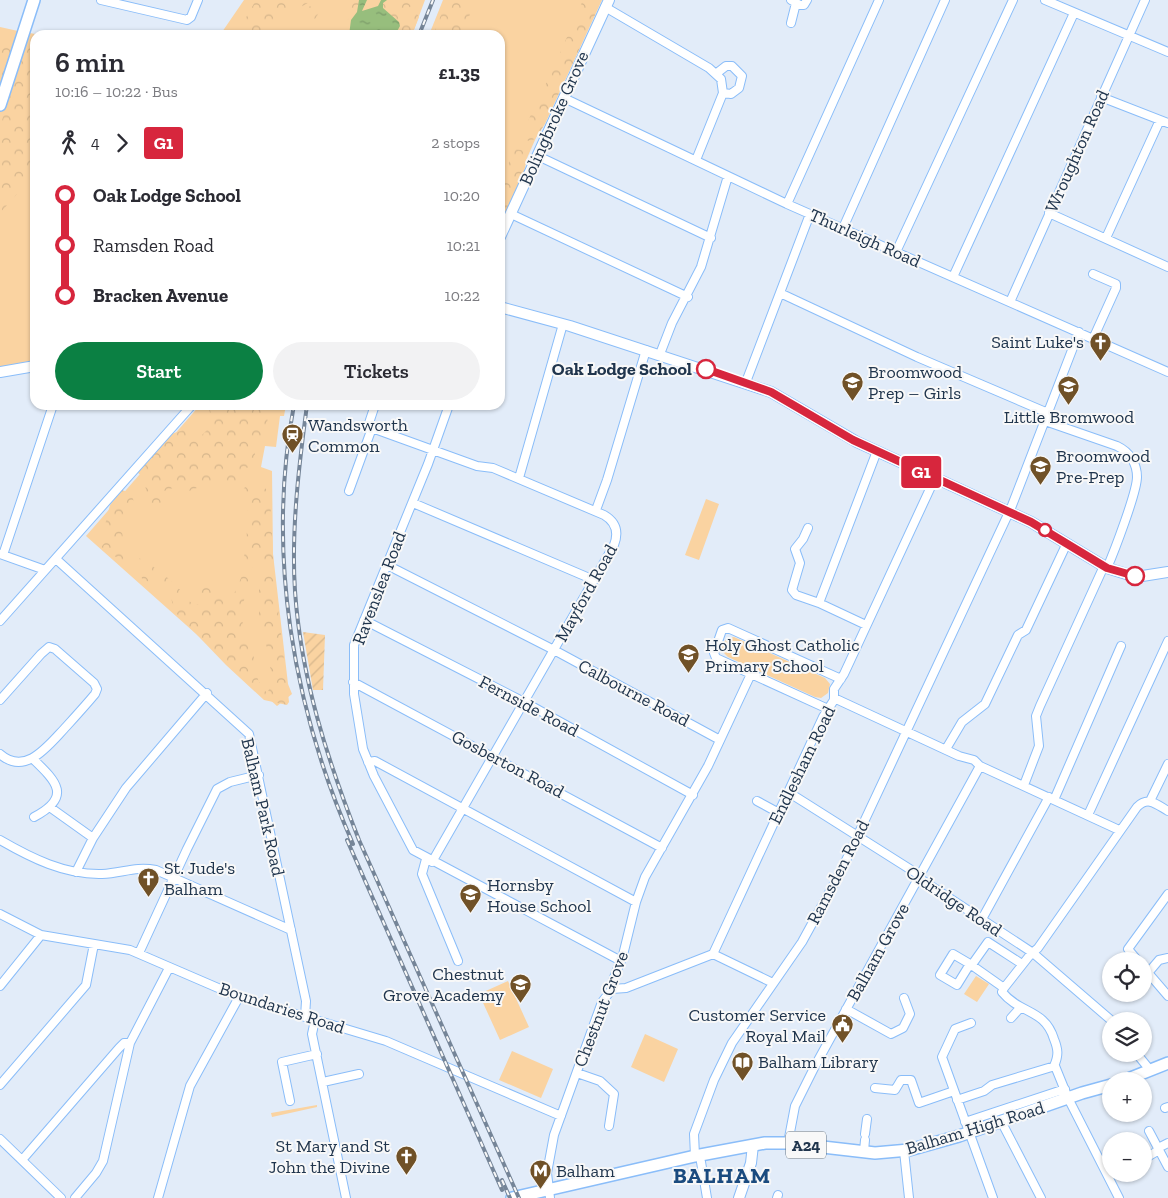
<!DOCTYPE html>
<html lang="en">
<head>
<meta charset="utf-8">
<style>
	body { margin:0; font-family:"Zilla Slab",serif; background:#f2f2f3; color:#2b2b33; height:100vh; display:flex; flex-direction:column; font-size:19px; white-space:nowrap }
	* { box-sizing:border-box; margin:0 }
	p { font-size:16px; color:#7c7c81 }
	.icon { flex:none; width:28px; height:28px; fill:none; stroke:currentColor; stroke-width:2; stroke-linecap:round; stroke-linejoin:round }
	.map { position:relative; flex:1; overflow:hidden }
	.panel { position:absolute; left:30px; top:30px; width:475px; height:380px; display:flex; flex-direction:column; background:#fff; border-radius:15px; box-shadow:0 1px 4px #0004 }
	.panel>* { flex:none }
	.badge { padding:0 10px; border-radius:4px; font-size:18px; line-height:32px }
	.buttons { position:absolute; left:1102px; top:952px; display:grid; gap:10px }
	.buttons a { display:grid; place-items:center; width:50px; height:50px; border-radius:50%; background:#fff; box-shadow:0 1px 4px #0004; font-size:25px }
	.map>.badge { position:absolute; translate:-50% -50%; box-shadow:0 0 0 2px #fff }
	.legs { display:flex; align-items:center; gap:8px; height:55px; padding:0 25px; font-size:16px }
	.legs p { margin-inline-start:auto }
	.head { display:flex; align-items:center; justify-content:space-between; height:85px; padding:0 25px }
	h1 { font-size:28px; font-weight:600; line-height:38px }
	.action { display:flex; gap:10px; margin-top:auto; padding:10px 25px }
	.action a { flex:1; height:58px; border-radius:30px; background:#0b8043; color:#fff; font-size:20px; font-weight:600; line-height:58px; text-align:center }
	.action a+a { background:#f2f2f3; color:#2b2b33 }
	ul { padding:0 25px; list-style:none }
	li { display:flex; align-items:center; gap:18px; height:50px; font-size:19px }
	li i { display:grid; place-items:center; width:8px; height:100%; margin:0 6px; background:currentColor }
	li i::after { content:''; width:12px; height:12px; margin:-6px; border:4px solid; border-radius:50%; background:#fff }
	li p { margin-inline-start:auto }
	li:first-child i { background:linear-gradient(#0000 50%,currentColor 0) }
	li:last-child i { background:linear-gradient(currentColor 50%,#0000 0) }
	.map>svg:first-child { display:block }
</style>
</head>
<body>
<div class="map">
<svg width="1168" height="1198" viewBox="0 0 1168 1198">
	<defs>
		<pattern id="forest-crowns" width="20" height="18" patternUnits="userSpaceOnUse" patternTransform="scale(1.25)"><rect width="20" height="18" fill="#fad3a1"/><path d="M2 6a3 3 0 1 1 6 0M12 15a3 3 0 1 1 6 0" fill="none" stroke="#d6b68c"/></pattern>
		<pattern id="garden-furrows" width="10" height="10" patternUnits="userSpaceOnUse" patternTransform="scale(1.25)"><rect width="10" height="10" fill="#fad3a1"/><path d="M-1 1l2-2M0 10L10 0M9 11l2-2" fill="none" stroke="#d6b68c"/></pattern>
		<pattern id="water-ripples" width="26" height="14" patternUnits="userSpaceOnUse" patternTransform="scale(1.25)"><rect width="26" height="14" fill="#97be7d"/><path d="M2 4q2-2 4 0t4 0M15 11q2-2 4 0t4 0" fill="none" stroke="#7b9b69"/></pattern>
	</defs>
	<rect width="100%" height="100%" fill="#e2ecf9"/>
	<path fill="#fad3a1" d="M244,0H425L412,35H220Z
		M443,0H597L500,219V35H429Z
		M0,27L18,31L13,39L26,43L30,33L40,35H35V362L0,367Z
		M200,405H286L284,416H280L276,447L265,446L261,467L272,471L273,554L288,684L292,694L277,706L86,536Z
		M706,499L719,504L699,560L685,555Z
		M734,637L825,678L830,684L828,693L821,698L815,697L728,657L722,651V644L728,638Z
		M976,976L989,984L977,1002L964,994Z
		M508,981L529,1027L500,1040L479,994Z
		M645,1034L678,1049L664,1082L631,1067Z
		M512,1051L553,1069L541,1098L499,1080Z
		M317,1105V1107L272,1117L271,1113Z"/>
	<path fill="url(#forest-crowns)" fill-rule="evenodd" d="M256,0H313L252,35H236Z
		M322,0V8L315,19L309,21L301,18L303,10Z
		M336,0H359C360,10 353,14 350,23C348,27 348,31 347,35H344L349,15L345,9L336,6Z
		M387,0L399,2L415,0L414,4L407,9V14H417L419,17L412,35H395L399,22L383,8V3Z
		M447,0H477L460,35H433Z
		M583,0H602L545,124L535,139L529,141L524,139V129L554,67Z
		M0,32L16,36L0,84Z
		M32,39L35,40V174L0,213V127L25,43Z
		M514,149L528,151L524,173L500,230V186Z
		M213,405H268L267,431L256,441L254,464L241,471L231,490L215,481L189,491L176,487L164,491L159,509L147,507L145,479L137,472L171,434L184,430L190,435L201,436L212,425L209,408Z
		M253,483L263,485L270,495L274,574L289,702L287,705L264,700L226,665L176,613L168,590L142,579L140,565L122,561L101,547L111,536L105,525L110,505L122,490L131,493L134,502L123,519L122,550C150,561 174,580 192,604H201L202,597L198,590C204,582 207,580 216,584L224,602L229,605L241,578L243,567L249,513L241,499L244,488ZM261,560L265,566L259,576V618L269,656L272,684L267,693C254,678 258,675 254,658C253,650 248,644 245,636C238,613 247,587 253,564Z"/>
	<path fill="url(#garden-furrows)" d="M303,632L325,635L323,690H313Z"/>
	<path fill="url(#water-ripples)" d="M359,0H367L362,11L378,6L381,0H387L383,3V8L399,22L400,26L395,35H349L351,20L357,12Z"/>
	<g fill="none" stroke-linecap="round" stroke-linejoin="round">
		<defs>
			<path id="minor" d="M101,0L187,20L191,17L198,0
				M791,0L800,5H804L807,0
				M1045,0L1168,52
				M605,7L709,68L721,79L723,93L696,160
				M791,23L796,3
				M717,73L726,66H732L742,76L739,88L731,94L723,93
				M1101,97L1168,123
				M564,98L787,204L1168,372
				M538,156L711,238
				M787,204L879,0
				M1049,213L1168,267
				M511,214L688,297
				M843,228L945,0
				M1106,238L1160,120
				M896,252L1013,0
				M953,277L1074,13
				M780,293L917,357L1048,413
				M1010,302L1145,0
				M1093,339L1116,288V284L1093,274
				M660,354L672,323L701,267L728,176
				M746,382L810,214
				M449,405L428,464L354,645V694L363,749L374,776L413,850L621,961
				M1045,421L1117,446C1130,452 1137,464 1137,477C1137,492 1114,552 1107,568
				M372,428L477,466L493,468L604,515C616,522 619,532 614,545L432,862
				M372,428L369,423L375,405
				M519,478L563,324
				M349,491L372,428
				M413,503L594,580
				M596,510L607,480L646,350
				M808,528L803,539L795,549L800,563L792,590L796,595L819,603
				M0,554L45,570
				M3,555L53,405
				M56,559L249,734L306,1001L305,1017
				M387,565L554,650L720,740
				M364,620L524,702L693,795
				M0,621L192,405
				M866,625L819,603L877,451
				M353,682L662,848
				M834,698L959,756L974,760L980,766L1119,830
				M0,700L41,654L49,647L55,649L94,683L97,689L95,694C85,706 74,718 64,729C47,747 25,776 0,754
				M828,709L716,658L714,653L722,630L728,628L841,679
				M946,749L962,722L985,704L1018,635L1026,630L1067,543
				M33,759C57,782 72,797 34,817
				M368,762L375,761L636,902
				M1024,785L1039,746L1036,716L1040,706L1104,566
				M788,792L916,873L922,880L1033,953L1112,1021
				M1054,800L1121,646
				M757,801L779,813
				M1150,801L1168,764
				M51,808L93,838
				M1088,815L1168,641
				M0,840C31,858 65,875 102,874C123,873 135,866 156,870L291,930
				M426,859L422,874L458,961
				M76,872L93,838L126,788L207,693
				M0,914L41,935L130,950L239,997L386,1041L561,1116
				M982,919L1049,797
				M139,953L187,849L217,789L230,782L259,775
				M713,954L773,983
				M1138,961L1128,949L1168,894
				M970,964L953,954L940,975L957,985L970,964L1004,988L1030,955L1038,948L1137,807C1148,796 1156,804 1168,811
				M971,966L988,942L1022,964
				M1144,968L1168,996
				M1148,973L1159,960L1168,958
				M0,986L41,935
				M1004,988L1002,992C1020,1014 1045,1009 1054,1039C1058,1049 1059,1055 1054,1066
				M612,989L626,988L713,954L823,717L834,700V689L844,674L935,478
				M846,1009L891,1034L903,1028L910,1014L904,998
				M1011,1018L1020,1008
				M315,1020L312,1034L346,1198
				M971,1023L955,1029L942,1057L993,1198
				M1137,1054L1150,1070
				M577,1073L600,1081L614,1094L609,1126
				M323,1082L359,1074
				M0,1085L86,985L94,944
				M875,1088L895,1090L901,1080H911L919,1103L954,1091
				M957,1100L984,1091L992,1085L1055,1066L1068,1098L1119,1198
				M290,1101L282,1062L317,1054
				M1165,1108L1168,1107
				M1001,1121L1041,1198
				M965,1122L1065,1089
				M1149,1131L1168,1167
				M865,1134L867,1119
				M0,1139L61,1198
				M788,1143L795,1106L815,1066L980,766
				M1158,1148L1168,1143
				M864,1151L865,1140
				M904,1151L909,1198
				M695,1156L694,1134L714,1080L732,1043L802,942L841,871L1011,508L1079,332
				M1144,1159L1159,1150
				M22,1160L119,1048L124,1043H130
				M701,1162L707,1198
				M75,1198L96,1173L103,1161L130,1043L169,968
				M158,1198L190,1086L239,997
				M550,1198L547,1173L554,1135L602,1002L612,989L613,980L623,955L636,902L645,877L708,766L751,674
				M777,1198L778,1195"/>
			<path id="major" d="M500,237L609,0
				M500,307L570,326L771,392L857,442L1031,522L1107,568L1136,577L1168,572
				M0,372L35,366
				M739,1198L751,1163L753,1145"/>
			<path id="highway" d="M0,105L34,0
				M1123,1081L1168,1063
				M512,1198L695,1156L765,1143H788L875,1153L909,1150L959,1136L1082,1093L1111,1085"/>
		</defs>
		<use href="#minor" stroke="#8abdf9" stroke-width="10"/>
		<use href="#major" stroke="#8abdf9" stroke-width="12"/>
		<use href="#highway" stroke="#8abdf9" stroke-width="14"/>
		<use href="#minor" stroke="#fff" stroke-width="8"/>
		<use href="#major" stroke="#fff" stroke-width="10"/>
		<use href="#highway" stroke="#fff" stroke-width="11"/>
		<defs>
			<path id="rail" d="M419,35L433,0
				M294,405C266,553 293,708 353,844
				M307,405C299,465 291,530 295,591C301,678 327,759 359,840L519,1198
				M347,840L502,1190
				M502,1180L510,1198"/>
		</defs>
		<use href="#rail" stroke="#758598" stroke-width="4"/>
		<use href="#rail" stroke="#f8f8f8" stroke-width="2" stroke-dasharray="5.5" stroke-linecap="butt"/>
	</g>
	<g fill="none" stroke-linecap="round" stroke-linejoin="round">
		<defs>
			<path id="line-1" d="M706,369L771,392L853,440L1031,522L1107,568L1135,576"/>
		</defs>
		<use href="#line-1" stroke="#fff" stroke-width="11"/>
		<use href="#line-1" stroke="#d7263d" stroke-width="8"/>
	</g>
	<defs>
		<symbol id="church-pin" viewBox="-11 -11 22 30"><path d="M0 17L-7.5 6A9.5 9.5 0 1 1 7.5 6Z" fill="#705127" stroke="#f8f8f8"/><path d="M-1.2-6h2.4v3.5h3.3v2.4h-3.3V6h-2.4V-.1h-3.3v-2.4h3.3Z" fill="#fff"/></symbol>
		<symbol id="school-pin" viewBox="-11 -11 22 30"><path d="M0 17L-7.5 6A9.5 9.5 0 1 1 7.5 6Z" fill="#705127" stroke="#f8f8f8"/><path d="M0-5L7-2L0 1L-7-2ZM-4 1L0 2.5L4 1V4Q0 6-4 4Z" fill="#fff"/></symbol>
		<symbol id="station-pin" viewBox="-11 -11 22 30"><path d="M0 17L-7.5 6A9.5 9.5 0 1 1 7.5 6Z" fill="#705127" stroke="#f8f8f8"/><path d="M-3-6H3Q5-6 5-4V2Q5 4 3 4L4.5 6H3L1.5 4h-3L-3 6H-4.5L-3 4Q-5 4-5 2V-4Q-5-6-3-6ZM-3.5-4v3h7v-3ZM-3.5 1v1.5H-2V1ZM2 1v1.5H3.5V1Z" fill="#fff"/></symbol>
		<symbol id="civic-pin" viewBox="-11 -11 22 30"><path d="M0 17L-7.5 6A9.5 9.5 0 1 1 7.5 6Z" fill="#705127" stroke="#f8f8f8"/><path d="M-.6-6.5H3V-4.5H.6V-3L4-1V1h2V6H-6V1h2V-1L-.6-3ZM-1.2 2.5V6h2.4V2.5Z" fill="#fff"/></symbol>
		<symbol id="library-pin" viewBox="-11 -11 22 30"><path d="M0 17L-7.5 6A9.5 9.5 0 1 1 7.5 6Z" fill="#705127" stroke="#f8f8f8"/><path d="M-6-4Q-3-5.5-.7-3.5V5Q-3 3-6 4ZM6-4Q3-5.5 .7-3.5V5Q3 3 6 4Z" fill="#fff"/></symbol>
		<symbol id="metro-pin" viewBox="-11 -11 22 30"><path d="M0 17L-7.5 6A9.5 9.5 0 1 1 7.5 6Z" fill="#705127" stroke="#f8f8f8"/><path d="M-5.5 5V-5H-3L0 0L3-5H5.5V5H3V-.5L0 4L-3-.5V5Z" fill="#fff"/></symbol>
	</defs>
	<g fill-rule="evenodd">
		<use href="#church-pin" x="1088" y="330" width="25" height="34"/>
		<use href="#school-pin" x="840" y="370" width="25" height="34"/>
		<use href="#school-pin" x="1056" y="374" width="25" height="34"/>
		<use href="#station-pin" x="280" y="422" width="25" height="34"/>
		<use href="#school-pin" x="1028" y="454" width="25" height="34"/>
		<use href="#school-pin" x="676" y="642" width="25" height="34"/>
		<use href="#church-pin" x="136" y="866" width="25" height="34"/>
		<use href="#school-pin" x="458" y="882" width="25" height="34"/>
		<use href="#school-pin" x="508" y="972" width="25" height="34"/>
		<use href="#civic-pin" x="830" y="1012" width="25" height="34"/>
		<use href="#library-pin" x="730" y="1050" width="25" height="34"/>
		<use href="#church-pin" x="394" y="1144" width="25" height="34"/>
		<use href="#metro-pin" x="528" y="1158" width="25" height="34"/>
	</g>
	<g fill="#fff" stroke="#d7263d" stroke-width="2.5">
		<circle cx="706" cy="369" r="9"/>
		<circle cx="1045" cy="530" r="6"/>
		<circle cx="1135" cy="576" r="9"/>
	</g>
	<g text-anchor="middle" stroke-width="4" stroke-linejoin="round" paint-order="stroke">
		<rect fill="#f8f8f8" stroke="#617080" stroke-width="1" x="786" y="1131.5" width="40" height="27" rx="4"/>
		<g font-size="16" font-weight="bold" fill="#20354d">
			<text x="806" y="1151">A24</text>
		</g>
		<g font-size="18" fill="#20354d" stroke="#f8f8f8">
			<text transform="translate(554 118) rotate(-66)" y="6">Bolingbroke Grove</text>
			<text transform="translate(1077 151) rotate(-66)" y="6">Wroughton Road</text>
			<text transform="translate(865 238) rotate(24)" y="6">Thurleigh Road</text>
			<text transform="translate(379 588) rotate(-69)" y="6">Ravenslea Road</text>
			<text transform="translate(586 593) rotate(-61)" y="6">Mayford Road</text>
			<text transform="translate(634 693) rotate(28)" y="6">Calbourne Road</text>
			<text transform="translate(529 706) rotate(28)" y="6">Fernside Road</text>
			<text transform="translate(508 764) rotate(28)" y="6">Gosberton Road</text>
			<text transform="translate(802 765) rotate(-64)" y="6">Endlesham Road</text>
			<text transform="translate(263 807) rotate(77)" y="6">Balham Park Road</text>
			<text transform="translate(838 872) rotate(-63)" y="6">Ramsden Road</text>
			<text transform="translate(954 901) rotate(34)" y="6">Oldridge Road</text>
			<text transform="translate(878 952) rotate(-61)" y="6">Balham Grove</text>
			<text transform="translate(282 1008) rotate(18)" y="6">Boundaries Road</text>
			<text transform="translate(601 1009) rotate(-69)" y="6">Chestnut Grove</text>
			<text transform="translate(975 1128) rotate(-17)" y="6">Balham High Road</text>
		</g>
		<g font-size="18" fill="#20354d" stroke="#f8f8f8" text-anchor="start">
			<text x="1084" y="348" text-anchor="end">Saint Luke's</text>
			<text x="868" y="378">Broomwood<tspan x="868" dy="21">Prep – Girls</tspan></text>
			<text x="1069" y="423" text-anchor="middle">Little Bromwood</text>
			<text x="308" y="431">Wandsworth<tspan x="308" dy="21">Common</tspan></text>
			<text x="1056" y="462">Broomwood<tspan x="1056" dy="21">Pre-Prep</tspan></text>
			<text x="705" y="651">Holy Ghost Catholic<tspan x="705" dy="21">Primary School</tspan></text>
			<text x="164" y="874">St. Jude's<tspan x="164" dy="21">Balham</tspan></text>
			<text x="487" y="891">Hornsby<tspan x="487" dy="21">House School</tspan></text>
			<text x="504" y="980" text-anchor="end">Chestnut<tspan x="504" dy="21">Grove Academy</tspan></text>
			<text x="826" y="1021" text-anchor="end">Customer Service<tspan x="826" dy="21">Royal Mail</tspan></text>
			<text x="758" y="1068">Balham Library</text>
			<text x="390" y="1152" text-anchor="end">St Mary and St<tspan x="390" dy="21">John the Divine</tspan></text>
			<text x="556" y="1177">Balham</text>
		</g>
		<g font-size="18" font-weight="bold" fill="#20354d" stroke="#f8f8f8" text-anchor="end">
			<text x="692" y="375">Oak Lodge School</text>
		</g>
		<g font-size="22" font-weight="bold" letter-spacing="1" fill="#1b4b7f" stroke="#f8f8f8">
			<text x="722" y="1183">BALHAM</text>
		</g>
	</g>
</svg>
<div class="buttons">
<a><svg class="icon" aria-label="locate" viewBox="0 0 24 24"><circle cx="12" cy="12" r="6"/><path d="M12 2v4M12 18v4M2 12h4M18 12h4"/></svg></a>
<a><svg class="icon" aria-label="layers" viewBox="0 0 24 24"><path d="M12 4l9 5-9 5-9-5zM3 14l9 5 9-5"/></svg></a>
<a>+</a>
<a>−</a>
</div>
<b class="badge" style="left:921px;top:472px;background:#d7263d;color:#fff">G1</b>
<section class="panel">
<div class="head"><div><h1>6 min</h1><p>10:16 – 10:22 · Bus</p></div><b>£1.35</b></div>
<div class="legs"><svg class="icon" aria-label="walk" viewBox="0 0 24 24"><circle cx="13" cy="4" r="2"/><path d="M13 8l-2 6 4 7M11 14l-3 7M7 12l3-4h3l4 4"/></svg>4<svg class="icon" aria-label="forward" viewBox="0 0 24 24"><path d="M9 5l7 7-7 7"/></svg><b class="badge" style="background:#d7263d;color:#fff">G1</b><p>2 stops</p></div>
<ul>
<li><i style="color:#d7263d"></i><b>Oak Lodge School</b><p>10:20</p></li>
<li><i style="color:#d7263d"></i><span>Ramsden Road</span><p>10:21</p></li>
<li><i style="color:#d7263d"></i><b>Bracken Avenue</b><p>10:22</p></li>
</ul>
<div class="action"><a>Start</a><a>Tickets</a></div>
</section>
</div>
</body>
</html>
